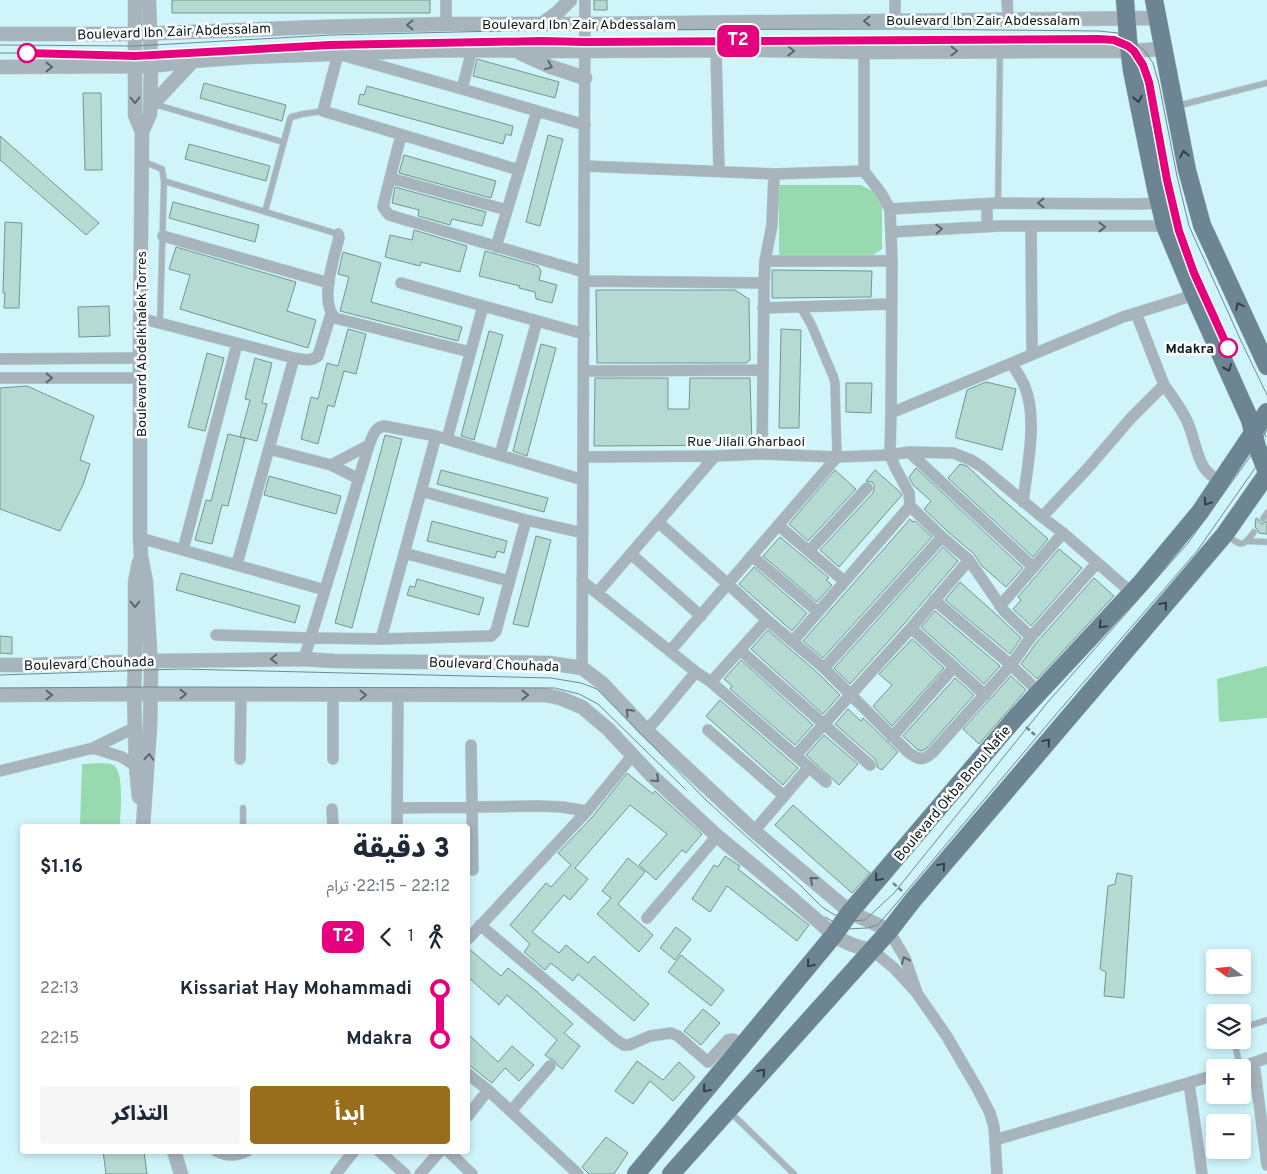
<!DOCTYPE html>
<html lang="ar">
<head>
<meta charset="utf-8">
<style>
	body { margin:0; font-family:Overpass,"Noto Sans Arabic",sans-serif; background:#f6f6f7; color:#1f2937; direction:rtl; height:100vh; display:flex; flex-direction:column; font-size:19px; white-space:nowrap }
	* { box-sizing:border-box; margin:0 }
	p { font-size:16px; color:#747a83 }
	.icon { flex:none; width:28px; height:28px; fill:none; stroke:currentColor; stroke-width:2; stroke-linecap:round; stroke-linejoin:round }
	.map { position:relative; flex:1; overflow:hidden; direction:ltr }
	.side { position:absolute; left:20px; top:824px; width:450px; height:330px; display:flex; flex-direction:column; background:#fff; border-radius:5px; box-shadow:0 2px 8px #0003; direction:rtl }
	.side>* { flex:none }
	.badge { padding:0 10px; border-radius:8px; font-size:18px; line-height:32px }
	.needle { width:32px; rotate:285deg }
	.buttons { position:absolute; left:1206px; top:949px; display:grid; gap:10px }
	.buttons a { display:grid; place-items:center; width:45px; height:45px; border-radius:5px; background:#fff; box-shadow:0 2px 8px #0003; font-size:25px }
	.map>.badge { position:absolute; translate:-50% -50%; box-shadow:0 0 0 2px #fff }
	.legs { display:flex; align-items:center; gap:8px; height:55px; padding:0 20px; font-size:16px }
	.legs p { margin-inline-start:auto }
	.overview { display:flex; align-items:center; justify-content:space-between; height:85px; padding:0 20px }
	h1 { font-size:28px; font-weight:800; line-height:38px }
	.cta { display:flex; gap:10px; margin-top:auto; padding:10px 20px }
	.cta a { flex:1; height:58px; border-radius:5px; background:#986d1b; color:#fff; font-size:20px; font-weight:800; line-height:58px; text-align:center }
	.cta a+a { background:#f6f6f7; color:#1f2937 }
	ul { padding:0 20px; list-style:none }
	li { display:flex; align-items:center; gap:18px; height:50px; font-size:19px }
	li i { display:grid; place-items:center; width:8px; height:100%; margin:0 6px; background:currentColor }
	li i::after { content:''; width:12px; height:12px; margin:-6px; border:4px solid; border-radius:50%; background:#fff }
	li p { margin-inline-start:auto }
	li:first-child i { background:linear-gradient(#0000 50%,currentColor 0) }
	li:last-child i { background:linear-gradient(currentColor 50%,#0000 0) }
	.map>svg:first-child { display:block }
</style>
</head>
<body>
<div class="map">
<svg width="1267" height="1174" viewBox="0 0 1267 1174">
	<rect width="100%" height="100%" fill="#cff5fb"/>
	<path fill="#98dab0" d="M779,185H861L882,196V249L870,257H779Z
		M1267,666V718L1219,722L1217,679Z
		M82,764C89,764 107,762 113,765C125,771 120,814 120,826H80Z"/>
	<path fill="#b5dad2" stroke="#73968f" d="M172,0H430V13H172Z
		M594,0H607V10H594Z
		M477,59L559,82L555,98L473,76Z
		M204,83L286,105L282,121L200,98Z
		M367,86L513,126L511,136L506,134L503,144L358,104L360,94L364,95Z
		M83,93H101L102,170H85Z
		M548,135L563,139L540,226L526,222Z
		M0,136L99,223L86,235L0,160Z
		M189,144L270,166L266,181L185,159Z
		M404,155L496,181L491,198L399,173Z
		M395,187L486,212L482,226L452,219L450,225L418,216L419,210L392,203Z
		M173,202L259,225L255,242L169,218Z
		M5,222L22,223L19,308H4L5,293H3Z
		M414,230L467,246L460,272L421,262L420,266L385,257L390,235L412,240Z
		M176,247L296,282L287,311L316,320L308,348L180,309L190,275L169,269Z
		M485,251L538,266L541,271L539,280L557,285L552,303L536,299L535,292L519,288L520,286L479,276Z
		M343,252L381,263L371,302L462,327L458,341L340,311L349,277L338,274Z
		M772,270L872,271L871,297L772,298Z
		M596,290H735L749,299L750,360L746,363H597Z
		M109,306L110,336L79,337L78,307Z
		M348,329L366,334L356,374L344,371L334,407L328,405L318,444L301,439L311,397L318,399L327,363L338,366Z
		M781,329L801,330L799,428H779Z
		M489,331L503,335L474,440L461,436Z
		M541,344L556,348L527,456L513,451Z
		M207,353L224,358L205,431L188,427Z
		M255,358L272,363L262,403L267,404L257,441L240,437L250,400L245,399Z
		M595,378H668V409H689L690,378H750L752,445L594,446Z
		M986,382L1016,389L1002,450L956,438V434L967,390Z
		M846,383H872L871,413L846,412Z
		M27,386L94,416L80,460L90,464L83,485L60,531L0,509V388Z
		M228,434L245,438L228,506L222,505L212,544L195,540L206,500L211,501Z
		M385,435L402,439L352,628L335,623Z
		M960,464L967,466L1000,497L1048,539L1033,557L948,478Z
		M916,468L1023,568L1006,587L982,566L974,554L947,531L924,509L931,501L913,485L909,477Z
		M441,470L548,498L544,512L437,484Z
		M835,470L856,489L808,541L789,524Z
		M875,470L900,492L902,495L839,567L820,550L873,493L874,489V485L872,482L866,481Z
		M269,476L341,496L336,514L264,495Z
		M1256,518L1258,519L1259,521L1262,524L1267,521V534L1259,533L1257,529L1255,527Z
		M910,519L913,522L915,521L932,537L823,658L803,641Z
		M432,521L507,541L504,553L497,551L495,558L427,541Z
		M536,536L551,540L528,627L513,624Z
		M780,537L829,578L826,580L832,585L817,602L763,556Z
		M943,547L958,561L905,623L850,684L834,668Z
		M1059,549L1082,568L1031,626L1013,609L1021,600L1018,597Z
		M754,567L807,613L792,631L739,584Z
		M181,573L300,606L295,623L176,590Z
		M1094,578L1114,596L1037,679L1021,664L1037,642Z
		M417,579L484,598L479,615L407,595L410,586L415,587Z
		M960,582L998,616L1021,638L1010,654L945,600Z
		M935,611L1000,666L984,684L921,627Z
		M768,630L819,674L840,695L823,714L751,649Z
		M0,636L12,637V654L0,653Z
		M912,639L944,668L892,726L873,706L892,685L879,674Z
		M741,660L813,725L795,745L730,689L732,686L724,679Z
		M1011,676L1026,690L979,744L963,729Z
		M955,678L974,695L927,748L922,751L918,750L903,736Z
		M720,700L798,768L783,785L706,716Z
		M848,709L861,721L863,718L898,752L882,770L877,767V763L875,759L835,724Z
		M824,735L858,764L839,785L806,755Z
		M627,773L653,794L655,791L659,795L702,834L686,853L682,850L656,880L639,865L667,834L630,805L575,868L588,879L570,900L564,895L532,932L559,953L566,945L588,963L594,956L649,1004L634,1021L578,974L573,981L551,963L545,970L524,952L530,944L510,925L546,883L551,887L571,865L558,853L593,816Z
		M793,805L870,873L852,893L775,825Z
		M725,856L740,866L738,869L809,925L797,941L727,886L710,912L692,899L714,865L718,867Z
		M628,858L645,872L618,904L653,935L639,952L597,914L611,898L602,891Z
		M1117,873L1132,876L1124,998L1104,996L1106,972L1100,969L1108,886L1115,884Z
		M676,927L691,939L675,960L660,948Z
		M468,948L501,976L508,968L534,989L573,1024L564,1033L580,1046L562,1069L557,1065L554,1060L550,1059L545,1055L557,1040L507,995L499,1005L468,977Z
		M681,955L724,990L711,1006L668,972Z
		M703,1009L720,1023L701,1045L684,1031Z
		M468,1034L498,1062L512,1046L534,1065L519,1081L505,1068L492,1083L468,1064Z
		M637,1061L663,1080L679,1062L695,1077L673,1101L650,1081L633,1104L615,1091Z
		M606,1137L628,1153L614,1174H589L582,1167Z
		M103,1151H144L147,1174H106Z"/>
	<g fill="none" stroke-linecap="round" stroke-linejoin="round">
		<defs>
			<path id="service" d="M154,104L283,142
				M1177,106L1267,83
				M142,161L162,169L164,181L160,322
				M164,181L338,234
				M998,203L1000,51
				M265,212L290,119L291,117L303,114L323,111
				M1263,519L1267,513
				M1226,535C1242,546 1242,548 1254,532
				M1247,541L1267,542
				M243,826V808
				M1242,1028L1267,1020
				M1234,1040L1240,1067
				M729,1111L794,1174"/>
			<path id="pedestrian" d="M801,307L811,324L833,376L835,383L837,457"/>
			<path id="minor" d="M895,0V20
				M1007,0L1008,19
				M446,24V0
				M472,50L462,89L585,125
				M716,50L719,171
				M462,89L338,54L323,111L519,170
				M401,135L385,198L383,207L389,215L584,272
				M585,166L774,174L864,171
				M390,178L507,210
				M890,209L998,203L1138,204L1159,203
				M1031,226L1032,355
				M987,227V204
				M891,232L999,226H1165
				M338,234L339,238C334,258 319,301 335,318L470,352
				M163,236L329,283
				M496,247L537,111
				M765,261H892
				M584,281L764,283
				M401,283L584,334
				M763,308L892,304
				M140,318L294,358C302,359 311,362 318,356L331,314
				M0,359L140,358
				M1012,364C1016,371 1022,379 1025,387C1038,420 1027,467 1023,502
				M583,371L763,370
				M0,378H141
				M1164,385C1172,396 1181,408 1187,421C1194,435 1196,457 1205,469C1209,474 1215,478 1220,483
				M891,413L1123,317L1194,295
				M447,439L483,306
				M269,449L331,465L369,445
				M909,452L1033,567
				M762,454L764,283L765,261L772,225L774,174
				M500,455L537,321
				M583,457L715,456L762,454L837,457L890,455L909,452L953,453L971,460L982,467L1042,517L1063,533L1132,593
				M331,465L359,479
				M421,491L526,520L583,533
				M910,506L942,537L969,560L1004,611L1031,637
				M1042,517L1088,468L1131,418L1164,385L1136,313
				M658,522L728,584L767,620L824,668L908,752C918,760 923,761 932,753L1011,665L1031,637L1097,563
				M778,525L844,581
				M140,538L325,590
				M183,550L237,344
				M809,551L867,488
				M404,553L509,581
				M631,554L701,616
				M752,556L818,612
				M237,564L294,358
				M582,581L696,672L711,682L826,782
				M597,593L715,456
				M934,600L1011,665L1039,692
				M1000,606L1063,533
				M911,628L985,695
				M216,635L310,638L381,639L491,636L496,631L526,520
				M381,639L436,436
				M793,641L910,506L909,493L895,467L890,455L891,413L892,261L890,209L881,193L864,171V52
				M740,650L870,765
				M670,651L837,457
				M304,659L369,445C373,436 374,428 384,426L436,436L583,480
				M582,668L585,0
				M824,668L942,537
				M711,682L767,620
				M646,730L655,721L696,672
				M708,730L784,796
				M892,737L954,667
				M471,745L473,870
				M93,748L122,757L136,766
				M796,755L911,628L969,560
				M240,759L241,694
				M333,759V695
				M0,771L93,748L134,728
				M397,808L538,806L562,807L587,811
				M332,809L333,826
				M397,826L398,694
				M754,831L809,767
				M647,918L717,836
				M480,925L616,1040L624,1045H629L650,1036L671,1033L678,1036L708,1062L728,1040L733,1039L742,1045
				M889,931L905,958L916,990
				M468,939L587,811L632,756
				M872,950L894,968L916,992L946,1035L977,1088L990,1113L994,1127L995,1140L1215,1075
				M1254,1063L1267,1165
				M1239,1068L1267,1058
				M468,1074L488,1090L578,1174
				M1189,1083L1202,1174
				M511,1111L550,1066
				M468,1116L488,1090
				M995,1140L997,1174
				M216,1151C226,1156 237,1156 247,1151
				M379,1151L405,1174
				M448,1151L472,1174
				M336,1174L354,1151
				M420,1174L440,1151"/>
			<path id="tertiary" d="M135,0V115L142,132L140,344V538L141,556L146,582L151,669L150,726L143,826
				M542,24L557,13L570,0
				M0,34H135L319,27L446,24H585L1157,18
				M520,53L551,67L585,78
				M0,67L151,66L193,61L247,57L445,50L585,51L759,50L864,52L1042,51H1129L1163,49
				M150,107L193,61
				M142,132L150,114L151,66L149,0
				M139,562L135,583V662L134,694L136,766L139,797
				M0,665H30L151,661L304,659L334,661L549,663L582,668L602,683L646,730L754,831L850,912C863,919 876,923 889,931
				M0,695L151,694L545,695L560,698L582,707L608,729L652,776L717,836L767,877L834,935C846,944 858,947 872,950
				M174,1151L181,1174"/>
			<path id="primary" d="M1125,0L1128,39L1132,71L1156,189L1165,226L1194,295L1250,420L1257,447L1267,472
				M1154,0L1187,170L1202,225L1267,366
				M636,1174L834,935L850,912L1016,717L1140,584L1200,512L1267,412
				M671,1174L889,931L913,900L1225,534L1267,474"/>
		</defs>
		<use href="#service" stroke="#b0d2d7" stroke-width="7"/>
		<use href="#pedestrian" stroke="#b0d2d7" stroke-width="10"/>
		<use href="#minor" stroke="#b0d2d7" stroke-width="12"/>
		<use href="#tertiary" stroke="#b0d2d7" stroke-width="15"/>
		<use href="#primary" stroke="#b0d2d7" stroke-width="19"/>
		<path stroke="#6b8589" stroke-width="2.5" stroke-dasharray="5 2.5" stroke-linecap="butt" d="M1026,727L1035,735
			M893,883L902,891"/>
		<use href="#service" stroke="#a7b4bc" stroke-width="5.5"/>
		<use href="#pedestrian" stroke="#a7b4bc" stroke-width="9"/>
		<use href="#minor" stroke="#a7b4bc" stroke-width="11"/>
		<use href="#tertiary" stroke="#a7b4bc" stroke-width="14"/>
		<use href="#primary" stroke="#6d8492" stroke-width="18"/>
		<path stroke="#6f8a8e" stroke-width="1" d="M0,45L135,46L331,35L542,30L898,29L1099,31L1118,33L1128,39L1144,50L1153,63L1159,84L1177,176L1189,226L1242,343L1267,395
			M0,53H27L135,56L330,45L542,41L585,42L1099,39L1113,40L1128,47L1134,51L1143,65L1149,82L1167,180L1179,231L1194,273L1266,437
			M0,675L181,669L551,678L581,683L597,689L707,801L801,886L822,907L833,914L851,921L865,920L894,893L1047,703L1188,543L1257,447L1267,430
			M0,688L151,687L555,688L579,694L598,704L685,789
			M825,917L846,929L867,928L878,925L1058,712L1197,551L1267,451"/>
	</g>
	<defs><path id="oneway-chevron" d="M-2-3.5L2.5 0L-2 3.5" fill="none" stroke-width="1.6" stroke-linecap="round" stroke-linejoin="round" transform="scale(1.25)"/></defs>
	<g stroke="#5a686c">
		<use href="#oneway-chevron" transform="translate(867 21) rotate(179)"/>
		<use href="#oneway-chevron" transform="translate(410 25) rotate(179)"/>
		<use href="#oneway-chevron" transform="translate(791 51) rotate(1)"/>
		<use href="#oneway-chevron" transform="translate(954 51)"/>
		<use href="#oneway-chevron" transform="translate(549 66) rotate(22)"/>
		<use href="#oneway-chevron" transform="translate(49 67)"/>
		<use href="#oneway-chevron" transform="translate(135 100) rotate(89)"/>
		<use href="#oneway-chevron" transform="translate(1041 203) rotate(-180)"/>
		<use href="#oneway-chevron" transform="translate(1102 227)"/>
		<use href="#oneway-chevron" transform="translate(939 229) rotate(-3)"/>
		<use href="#oneway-chevron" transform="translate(49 378)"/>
		<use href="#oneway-chevron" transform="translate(135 604) rotate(90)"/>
		<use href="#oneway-chevron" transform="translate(274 659) rotate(179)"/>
		<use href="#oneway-chevron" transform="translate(183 694)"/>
		<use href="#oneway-chevron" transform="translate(49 695)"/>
		<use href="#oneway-chevron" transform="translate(363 695) rotate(-1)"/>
		<use href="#oneway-chevron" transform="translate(525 695)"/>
		<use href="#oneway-chevron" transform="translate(629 712) rotate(-133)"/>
		<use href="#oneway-chevron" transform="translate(149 757) rotate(-86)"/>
		<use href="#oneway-chevron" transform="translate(656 779) rotate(43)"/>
		<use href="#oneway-chevron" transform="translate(813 880) rotate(-140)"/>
		<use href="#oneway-chevron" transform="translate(905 960) rotate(-114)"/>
	</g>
	<g stroke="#2f4046">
		<use href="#oneway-chevron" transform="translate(1138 99) rotate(79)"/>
		<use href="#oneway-chevron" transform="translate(1184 154) rotate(-101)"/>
		<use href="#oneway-chevron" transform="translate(1239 306) rotate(-115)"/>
		<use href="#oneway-chevron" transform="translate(1228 368) rotate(66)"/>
		<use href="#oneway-chevron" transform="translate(1207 502) rotate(124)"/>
		<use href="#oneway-chevron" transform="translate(1164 605) rotate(-50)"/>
		<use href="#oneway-chevron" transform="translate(1102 625) rotate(133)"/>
		<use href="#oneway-chevron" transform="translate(1047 742) rotate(-50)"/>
		<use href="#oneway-chevron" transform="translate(942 866) rotate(-50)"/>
		<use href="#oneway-chevron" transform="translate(878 878) rotate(130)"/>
		<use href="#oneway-chevron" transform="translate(810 964) rotate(130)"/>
		<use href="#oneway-chevron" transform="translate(762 1072) rotate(-48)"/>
		<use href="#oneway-chevron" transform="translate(706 1089) rotate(130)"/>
	</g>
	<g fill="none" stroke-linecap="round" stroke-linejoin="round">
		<defs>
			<path id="line-1" d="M27,53L135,56L330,45L542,41L585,42L1099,39L1114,40L1128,46L1134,51L1143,65L1149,82L1167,180L1179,231L1194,273L1228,348"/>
		</defs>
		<use href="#line-1" stroke="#fff" stroke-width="11"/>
		<use href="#line-1" stroke="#e6007e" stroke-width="8"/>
	</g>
	<g fill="#fff" stroke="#e6007e" stroke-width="2.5">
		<circle cx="27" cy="53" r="9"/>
		<circle cx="1228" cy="348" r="9"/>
	</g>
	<g text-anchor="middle" stroke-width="5" stroke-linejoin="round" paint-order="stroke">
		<g font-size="14" fill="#0d1b1d" stroke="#fff">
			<text x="983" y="25">Boulevard Ibn Zair Abdessalam</text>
			<text x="579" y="29">Boulevard Ibn Zair Abdessalam</text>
			<text transform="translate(174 31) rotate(-2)" y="5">Boulevard Ibn Zair Abdessalam</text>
			<text transform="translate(141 344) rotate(-90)" y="5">Boulevard Abdelkhalek Torres</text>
			<text x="746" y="446">Rue Jilali Gharbaoi</text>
			<text transform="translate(89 663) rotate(-2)" y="5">Boulevard Chouhada</text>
			<text transform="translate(494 664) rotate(2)" y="5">Boulevard Chouhada</text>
			<text transform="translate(952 793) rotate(-50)" y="5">Boulevard Okba Bnou Nafie</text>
		</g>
		<g font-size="14" font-weight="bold" fill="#0d1b1d" stroke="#fff" text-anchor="end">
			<text x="1214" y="353">Mdakra</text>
		</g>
	</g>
</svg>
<div class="buttons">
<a><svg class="needle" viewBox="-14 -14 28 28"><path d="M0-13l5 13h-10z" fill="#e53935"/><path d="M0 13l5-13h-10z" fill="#747a83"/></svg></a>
<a><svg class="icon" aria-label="layers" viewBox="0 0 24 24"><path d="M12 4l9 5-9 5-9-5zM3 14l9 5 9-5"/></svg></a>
<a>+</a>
<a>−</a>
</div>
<b class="badge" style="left:738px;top:41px;background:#e6007e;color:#fff">T2</b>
<section class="side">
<div class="overview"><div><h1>3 دقيقة</h1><p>22:12 – 22:15 · ترام</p></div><b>$1.16</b></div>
<div class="legs"><svg class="icon" aria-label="walk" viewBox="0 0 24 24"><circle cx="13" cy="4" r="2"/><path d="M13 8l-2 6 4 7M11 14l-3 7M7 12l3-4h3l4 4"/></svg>1<svg class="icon" aria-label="back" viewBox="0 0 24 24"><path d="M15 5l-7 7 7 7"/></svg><b class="badge" style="background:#e6007e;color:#fff">T2</b></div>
<ul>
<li><i style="color:#e6007e"></i><b>Kissariat Hay Mohammadi</b><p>22:13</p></li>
<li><i style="color:#e6007e"></i><b>Mdakra</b><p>22:15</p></li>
</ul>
<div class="cta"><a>ابدأ</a><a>التذاكر</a></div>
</section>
</div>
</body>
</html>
